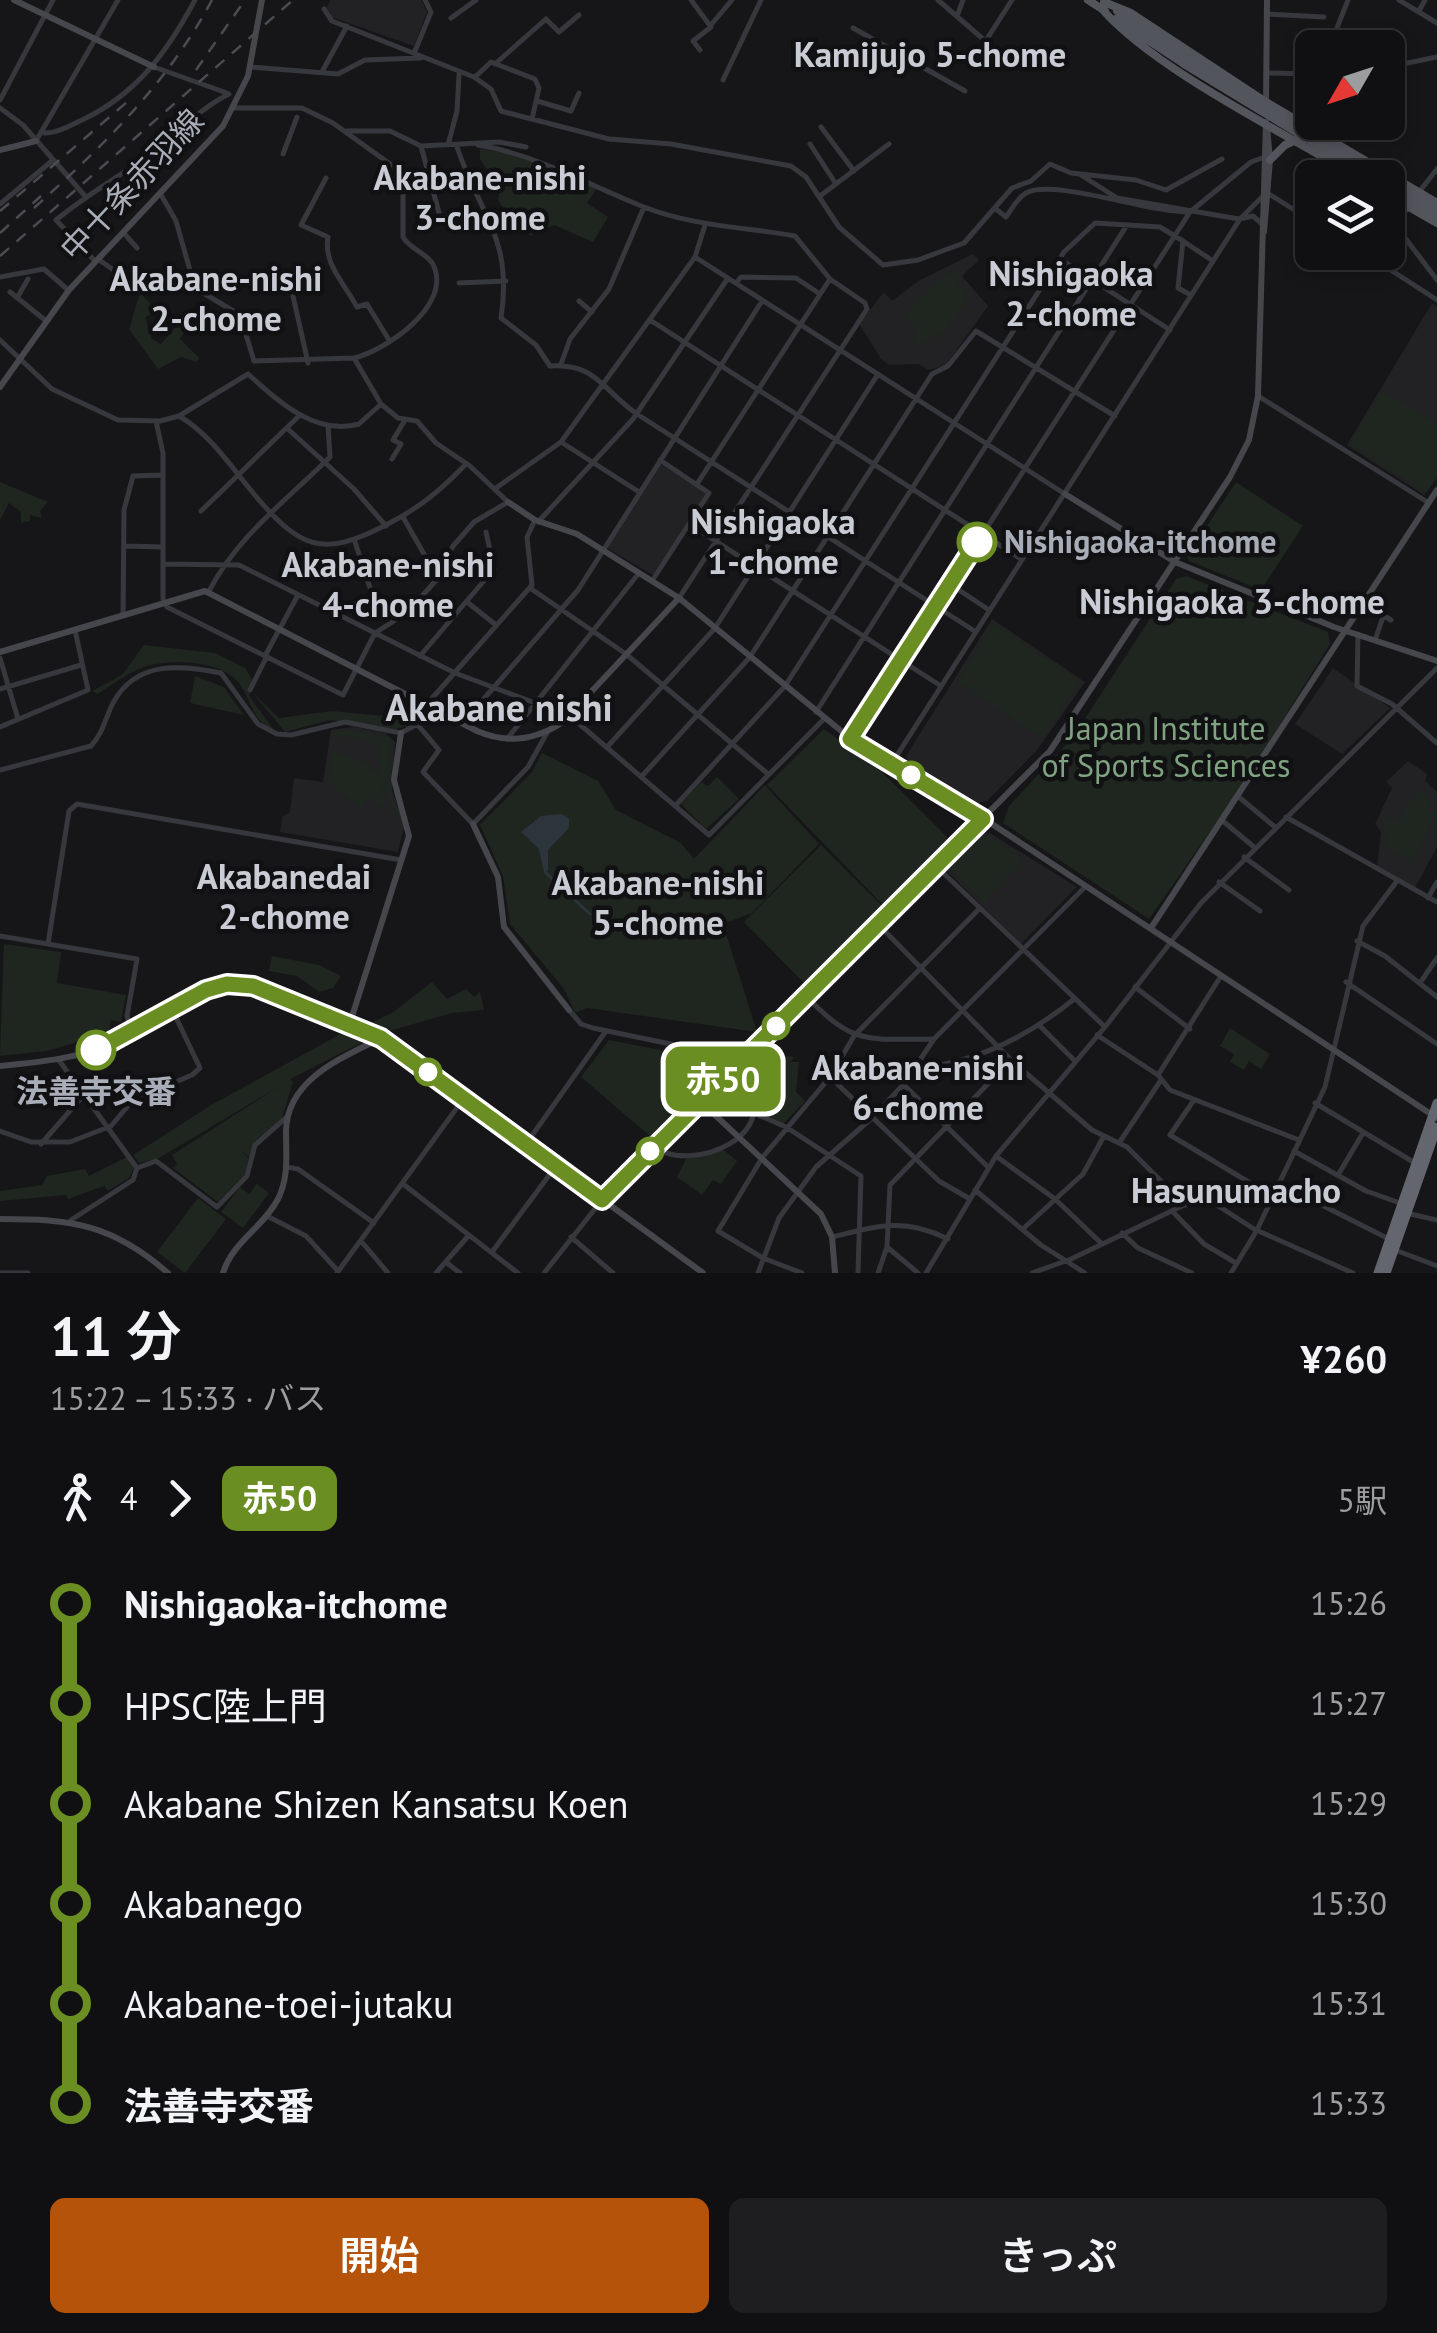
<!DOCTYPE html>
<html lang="ja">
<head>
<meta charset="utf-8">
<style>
	body { margin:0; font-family:"PT Sans","Noto Sans JP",sans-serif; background:#1e1e20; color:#f1f3f6; height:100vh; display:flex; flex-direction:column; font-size:38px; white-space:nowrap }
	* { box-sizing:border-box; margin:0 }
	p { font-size:32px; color:#9c9d9f }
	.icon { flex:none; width:55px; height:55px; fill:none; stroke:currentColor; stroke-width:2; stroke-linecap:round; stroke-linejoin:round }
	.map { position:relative; height:1273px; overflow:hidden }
	.sheet { display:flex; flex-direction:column; background:#101012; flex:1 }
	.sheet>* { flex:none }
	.badge { padding:0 20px; border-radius:15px; font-size:35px; line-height:65px }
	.needle { width:65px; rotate:231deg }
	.fabs { position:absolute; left:1295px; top:30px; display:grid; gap:20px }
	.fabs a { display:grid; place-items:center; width:110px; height:110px; border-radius:15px; background:#101012; box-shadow:0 5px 15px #0003,0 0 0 2px #303032; font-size:50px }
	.map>.badge { position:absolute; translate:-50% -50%; box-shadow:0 0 0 5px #fff }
	.legs { display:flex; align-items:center; gap:15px; height:110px; padding:0 50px; font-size:32px }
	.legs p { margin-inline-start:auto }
	.summary { display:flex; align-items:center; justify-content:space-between; height:170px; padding:0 50px }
	h1 { font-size:55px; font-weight:600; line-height:75px }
	.cta { display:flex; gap:20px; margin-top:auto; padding:20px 50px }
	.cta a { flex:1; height:115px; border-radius:15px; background:#b45309; color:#fff; font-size:40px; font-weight:600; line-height:115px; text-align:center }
	.cta a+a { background:#1e1e20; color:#f1f3f6 }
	ul { padding:0 50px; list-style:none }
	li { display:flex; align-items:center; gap:35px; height:100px; font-size:38px }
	li i { display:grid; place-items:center; width:15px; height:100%; margin:0 12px; background:currentColor }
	li i::after { content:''; width:25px; height:25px; margin:-12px; border:8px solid; border-radius:50%; background:#101012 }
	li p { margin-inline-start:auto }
	li:first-child i { background:linear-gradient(#0000 50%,currentColor 0) }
	li:last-child i { background:linear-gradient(currentColor 50%,#0000 0) }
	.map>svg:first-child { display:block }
</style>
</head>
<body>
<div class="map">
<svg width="1437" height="1273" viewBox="0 0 1437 1273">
	<rect width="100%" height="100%" fill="#161618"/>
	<path fill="#222225" d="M330,0H421L427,12L414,46L331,17L326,10Z
		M973,254L979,260L962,276L988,306L946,365L929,370L918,364L889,365L881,359L859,324L884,292L892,301L920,280Z
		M1432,303L1437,306V478L1424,495L1347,445Z
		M661,464L707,493L654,576L607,548Z
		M992,619L1085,682L1037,750L987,801L976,803L908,761L906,756Z
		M1333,668L1390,708L1342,754L1295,724Z
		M353,727L385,733L395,742L392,790L404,826L398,852L280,832L282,817L290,812L294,778L323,782L331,730Z
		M1408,761L1427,774L1425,781L1437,792V847L1415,888L1377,867L1381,832L1375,824L1392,788L1386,782Z
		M990,833L1077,887L1021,944L947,871V866L979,834Z"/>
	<path fill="#1e261f" d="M480,149L512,154L597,188L587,203L608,217L593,242L554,225L530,236L525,222L514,225L498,200L500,189L480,159Z
		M956,269L961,274L956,284L969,299L942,334L916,344L912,341L919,330L904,320C915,297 936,283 956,269Z
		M140,293L158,311L145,317L152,339L161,344L184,318L189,323L180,339L199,358L197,362L181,357L158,369L129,329Z
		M1383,390L1437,425V476L1426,493L1349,444Z
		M0,482L48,502L40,511L42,518L30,515V521L21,523V512L9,503L0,520Z
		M1236,482L1303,526L1261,590L1189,561L1187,556Z
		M1186,576L1328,632L1330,644L1237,793L1149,919L1003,823L1009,806L1073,737L1176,579Z
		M994,623L1080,681L1043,739L958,682Z
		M144,645L215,653L245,668L252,679L249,696L274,730C250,720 252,698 237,681C219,659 162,658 139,669C125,675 111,685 98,694L92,691L122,675Z
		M195,676L224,687L244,715L190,703Z
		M252,692L279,718L332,711L406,718L413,724L396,729L330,720L285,732Z
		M345,729L391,738L390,790L402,819C384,800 377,769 377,745L348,736L331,740L333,730Z
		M824,729L877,767L948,838L883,905L767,785Z
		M333,751L371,765L370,769L381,776L385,802L382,806L370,798L362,808L327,782Z
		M542,753L598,781L616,810L681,843L694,859L765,785L819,844L752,913L723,924L757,1032L587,1008L575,1013L564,989L510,924L503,876L480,825L532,772Z
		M717,777L739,799L706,829L681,804L701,782L708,786Z
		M1417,789L1432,801L1428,809L1435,814L1413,861L1385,846L1387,832L1383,827L1386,820L1400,821Z
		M990,836L1024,861L984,902L950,868L982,838Z
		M821,845L882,906L805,984L744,922Z
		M4,944L61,952L57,983L126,995L121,1022L111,1020L108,1033L47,1051L0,1056Z
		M272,956L319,965L341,976L333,988L319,992L297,976L269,971Z
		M432,982L447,999L466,989L474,997L480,992L484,1010L452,1013L389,1031L373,1022L392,1013Z
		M1230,1028L1270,1054L1261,1069L1249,1061L1244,1070L1230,1062L1234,1054L1220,1046Z
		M348,1030L361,1043L290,1079L293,1082L282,1118L254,1142L251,1159L242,1151L249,1159L245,1174L218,1202L173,1168L177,1164L172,1155L280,1086L159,1158L139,1163L133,1155L213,1104Z
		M609,1040L723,1062L650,1136L581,1077Z
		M764,1054L773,1062L786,1060V1056L794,1057L791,1062H799L796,1092L805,1101L783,1124L759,1111L755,1086L743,1074Z
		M724,1150L737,1161L721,1184L713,1180L702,1195L677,1177L686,1159Z
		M127,1157L134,1168L129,1178L108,1191L104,1186L68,1199L66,1195L0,1201V1191L42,1185L47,1176L85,1169L89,1176Z
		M257,1184L269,1193L243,1228L221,1212L240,1187L249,1194Z
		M198,1198L226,1219L185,1273L157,1252Z"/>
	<path fill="#2c353c" d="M562,814L569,819V828L548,850V871L544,872L539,849L521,832L541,816Z"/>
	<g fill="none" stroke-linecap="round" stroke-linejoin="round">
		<path stroke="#2c353c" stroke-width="2.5" d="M545,872L590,914
			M581,886L593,877"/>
		<path stroke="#37383d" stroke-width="5" d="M691,0L711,27L693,41L700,50
			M938,0L990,45
			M1399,0L1437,23
			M324,9L332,21L474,77L491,89L501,111L609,139L671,144L791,166L806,177L839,227L883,265L918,260L964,243L1012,188L1031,181L1050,164L1071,173L1136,180L1166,190L1222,159
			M1419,11L1425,0
			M1267,14L1324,17
			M957,16L963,0
			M451,18L476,0
			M710,26L732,0
			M853,28L965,91
			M985,42L1012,0
			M1329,48L1348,0
			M415,51L431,12L425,0
			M495,64L546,19L559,32L579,15
			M154,67L227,93
			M250,67L338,74L365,60L421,58
			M1388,67L1437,57
			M323,70L347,26
			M1266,73L1312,74
			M475,77L491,62L535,79L539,88L532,119
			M723,80L761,0
			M0,100L53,0
			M537,101L571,111L579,93
			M0,108L23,125L85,196
			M235,108H302L333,123L390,164L403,194V237C410,250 431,254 435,269C448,308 386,350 354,358
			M821,127L854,171
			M347,131H390L421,146L499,142L526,147
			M45,133C57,133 69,126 82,120C137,94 167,52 195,0
			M36,141L118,0
			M810,144L836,184
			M448,145L457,111L459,75
			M478,145C538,155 588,185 644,207C692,226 744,227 795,236L830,279L865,303L867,309L679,598
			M421,146L442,224
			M457,147C481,218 513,238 501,318L536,345L550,366C597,363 602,390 637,414L976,632
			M283,154L297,117
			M1322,165L1331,178
			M1081,175L1117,198L1233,218L1240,219L1263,196
			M326,178L301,225L328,237C323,264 345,284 357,307L367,304L389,340
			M1419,192L1437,169
			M160,193L176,221L195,288L240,315L254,361L354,358L381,404L398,418L417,421L436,443L470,466L508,502L474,522L453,546L438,578L408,612L375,633L343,695L167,607L163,599V564L239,565L455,673L570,716L709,835L824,719
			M1269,194L1312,221
			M820,196L889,144
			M0,204L53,160
			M997,210L1006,217C1012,209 1017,198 1026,193C1053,178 1150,213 1190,212
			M1393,222L1437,280
			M1388,227L1409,208
			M123,232L137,248
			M1183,241L1213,261
			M1363,252L1437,300
			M695,257L1065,494
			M98,259L140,289
			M1060,259L1170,330
			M95,261L56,220C85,196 116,178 147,157C175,137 198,109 229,94
			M0,277L44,269L68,290
			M459,283L506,281
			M736,283L741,277L796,278L820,294
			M10,292L45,320
			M293,296L308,363
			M17,298L28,279
			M579,301L592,312
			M650,320L1021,559
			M0,340L52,389L118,420L160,421L179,416L248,374C278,401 315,436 359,424L381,404
			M561,364L570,339L609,289L644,207
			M1258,396L1429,503
			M179,416C209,433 232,468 254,494C300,549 322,558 386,525C418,509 441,490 466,464
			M156,421L163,453V564
			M289,430L354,489L386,526
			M561,442L639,492
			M392,459L401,444L393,440L405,420
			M697,484L830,279
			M496,488L561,442L695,257L705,225
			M201,511L300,415
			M403,517L433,570
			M538,522L633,419L728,278
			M689,524L941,686
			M355,542L372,594
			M125,546L162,547
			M652,581L709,493L660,460
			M950,584L989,610
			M530,588L626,654L768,774
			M208,593C237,536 286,501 330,457L328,425
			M467,602L496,625
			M1364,604L1391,620
			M123,615L124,510L133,476L163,475
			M1358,634L1357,686L1392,704L1437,743
			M1375,640L1383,617
			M266,654L298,595
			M420,656L494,569L486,532
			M0,658L18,719
			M0,689L81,665
			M250,690L267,656
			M816,712L1127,225
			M463,723L578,590L762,301
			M417,724L439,750L423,772L473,824L528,767L548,731
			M0,727L88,690L75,630
			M507,739L639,573
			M851,739L1190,212L1251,162L1265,157
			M608,746L715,628L878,374
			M892,763L1240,219L1253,216L1261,223
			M0,770L91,746C103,733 105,719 113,703C136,660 181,665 221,673L258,724L277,734L291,735L345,722L401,733L417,724L427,704L532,585L527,537L535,520
			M642,776L750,657L932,374L948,366L976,331L1115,416
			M1240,798L1275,827
			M676,805L785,686L1064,252L1095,223L1160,227L1183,241L1178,288L1191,295
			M1286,817L1437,902
			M1224,822L1254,847
			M1244,857L1289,890
			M936,866L1105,1027
			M1219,882L1260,911
			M1428,898L1437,882
			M878,924L1011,1060L1092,1130L1127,1147L1185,1205
			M0,936L137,959L127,1016L132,1034
			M1357,941L1385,956L1437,997
			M48,944L69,811L77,804L401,860
			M1346,982L1437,1044
			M1420,983L1437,958
			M1135,987L1190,1029
			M806,996C854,1046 867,1039 933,1039
			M569,1010L581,1024L593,1028L743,1059
			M1039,1025L1074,1060
			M1097,1035L1158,1075L1170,1090L1299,1140
			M58,1059L137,1168
			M915,1068C974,1064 1028,1036 1073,1000
			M1158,1075L1221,976
			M830,1077L939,1181L970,1199
			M905,1086L988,1167
			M1194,1100L1170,1135L1272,1196
			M1315,1103L1415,1163
			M756,1114L786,1127L861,1176L858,1273
			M0,1131L31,1142H70L111,1126L133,1100L192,1075L200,1068L172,1009
			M1119,1143L1161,1080
			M41,1144L82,1097
			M526,1144L606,1031
			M655,1146C684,1175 799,1137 735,1067
			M1294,1151L1366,1191L1400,1203
			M996,1156L1055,1199L1101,1243
			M287,1167L298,1169L374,1223
			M1338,1175L1363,1133
			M1278,1183L1387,1238
			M403,1184L518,1273
			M975,1190L1041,1245L1085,1273
			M1173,1212L1204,1244L1236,1263
			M1406,1213L1437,1220
			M267,1216L306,1236L338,1271
			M71,1220L133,1180L137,1168L156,1161L217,1207L247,1176L255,1145L288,1116
			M1025,1227L1083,1174L1104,1136
			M1122,1233L1138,1248L1192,1273
			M571,1237L613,1273
			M832,1237C877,1226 904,1217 948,1239
			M361,1241L388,1273
			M887,1247L918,1273
			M1395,1250L1437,1266
			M492,1252L556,1166
			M447,1263L460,1273
			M0,1273H28
			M337,1273L464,1098
			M436,1273L469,1235
			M544,1273L602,1200
			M758,1273L779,1218L816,1167L872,1118L903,1085L934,1039L1085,887
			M802,1273L763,1258L718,1231L762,1158L830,1077L854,1036L980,908
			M878,1273L887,1247L890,1185L1011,1060
			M926,1273L996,1156L1105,1027L1201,903L1437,668
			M1032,1273L1071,1259L1203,1196L1254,1229L1353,1273
			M1231,1273L1257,1230L1325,1087L1363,926L1397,881"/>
		<path stroke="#45474d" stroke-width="6" d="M14,0L154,67
			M1266,104L1267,0
			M0,150L36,141
			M1264,232L1270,160L1267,126
			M0,387L69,290L223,126L248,76L262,0
			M1065,494L1175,562L1334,627L1437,661
			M508,502L535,520L577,534L679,598L851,739L992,824L1437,1118
			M0,652L205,591L477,731C507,744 536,740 563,722L679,598
			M473,824L498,877L504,927L569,1010
			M1151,928L1437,490
			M350,1023L409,836L394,780L401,733
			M0,1066C41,1062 82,1058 120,1041C156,1024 187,990 228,984C263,980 353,1022 385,1041L703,1273
			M700,1101L821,1214L832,1237L835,1273
			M602,1200L1050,751L1230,477L1249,440L1258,396L1266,122
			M0,1219C72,1219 112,1224 168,1273
			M223,1273C233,1241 263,1228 278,1199C289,1177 286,1155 286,1131C287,1079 342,1058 381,1038"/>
		<path stroke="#53555c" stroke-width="8" d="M1088,0L1105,11
			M1104,2L1131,13L1266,102L1437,203
			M1102,9C1155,70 1287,134 1359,178
			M1117,11L1188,59
			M1116,19L1184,64
			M1270,160L1285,145L1296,140
			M1368,169L1383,178
			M1388,180L1437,209
			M1388,188L1437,217
			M1388,195L1437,223"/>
		<path stroke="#63666e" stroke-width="9" d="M1378,1273L1437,1103
			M1386,1273L1437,1127"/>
		<path stroke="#4a4c52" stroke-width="2.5" stroke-dasharray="12 10" stroke-linecap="butt" d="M196,70L245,0
			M34,208C104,145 167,84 212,0
			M0,211L127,102
			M0,233L41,196
			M0,256L293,0"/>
		<path stroke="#53555c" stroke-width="8" d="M1188,59L1368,169
			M1184,64L1365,174"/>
	</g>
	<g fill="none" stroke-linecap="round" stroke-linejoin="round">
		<defs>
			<path id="line-1" d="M96,1050L206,990L227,984L253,986L381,1038L602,1200L983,819L850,739L977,542"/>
		</defs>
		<use href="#line-1" stroke="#fff" stroke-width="22"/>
		<use href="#line-1" stroke="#6b8e23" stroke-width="15"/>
	</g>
	<g fill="#fff" stroke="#6b8e23" stroke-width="5">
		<circle cx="977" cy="542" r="18"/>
		<circle cx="911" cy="775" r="12"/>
		<circle cx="776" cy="1026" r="12"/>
		<circle cx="96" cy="1050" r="18"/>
		<circle cx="428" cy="1072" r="12"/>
		<circle cx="650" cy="1151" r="12"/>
	</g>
	<g text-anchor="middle" stroke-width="9" stroke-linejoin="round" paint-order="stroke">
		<g font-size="32" fill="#a8adb8" stroke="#111113">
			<text transform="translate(132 185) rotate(-47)" y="11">中十条赤羽線</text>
		</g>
		<g font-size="32" font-weight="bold" fill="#a8adb8" stroke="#111113" text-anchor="start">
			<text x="1004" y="553">Nishigaoka-itchome</text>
			<text x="96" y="1103" text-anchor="middle">法善寺交番</text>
		</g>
		<g font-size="32" fill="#7fa381" stroke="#111113">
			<text x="1166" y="740">Japan Institute<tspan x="1166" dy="37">of Sports Sciences</tspan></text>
		</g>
		<g font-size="35" font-weight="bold" fill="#c9ccd4" stroke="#111113">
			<text x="930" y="67">Kamijujo 5-chome</text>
			<text x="480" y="190">Akabane-nishi<tspan x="480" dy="40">3-chome</tspan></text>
			<text x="1071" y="286">Nishigaoka<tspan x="1071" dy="40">2-chome</tspan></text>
			<text x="216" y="291">Akabane-nishi<tspan x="216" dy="40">2-chome</tspan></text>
			<text x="773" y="534">Nishigaoka<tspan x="773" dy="40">1-chome</tspan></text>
			<text x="388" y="577">Akabane-nishi<tspan x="388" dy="40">4-chome</tspan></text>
			<text x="1232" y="614">Nishigaoka 3-chome</text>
			<text x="284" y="889">Akabanedai<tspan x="284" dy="40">2-chome</tspan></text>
			<text x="658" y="895">Akabane-nishi<tspan x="658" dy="40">5-chome</tspan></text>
			<text x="918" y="1080">Akabane-nishi<tspan x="918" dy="40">6-chome</tspan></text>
			<text x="1236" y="1203">Hasunumacho</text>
		</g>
		<g font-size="38" font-weight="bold" fill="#c9ccd4" stroke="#111113">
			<text x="499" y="721">Akabane nishi</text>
		</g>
	</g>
</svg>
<div class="fabs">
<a><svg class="needle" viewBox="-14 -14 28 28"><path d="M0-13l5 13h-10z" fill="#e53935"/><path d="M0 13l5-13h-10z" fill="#9c9d9f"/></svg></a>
<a><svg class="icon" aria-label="layers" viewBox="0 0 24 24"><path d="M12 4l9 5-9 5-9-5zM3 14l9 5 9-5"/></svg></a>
</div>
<b class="badge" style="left:723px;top:1079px;background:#6b8e23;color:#fff">赤50</b>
</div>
<section class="sheet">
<div class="summary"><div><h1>11 分</h1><p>15:22 – 15:33 · バス</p></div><b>¥260</b></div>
<div class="legs"><svg class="icon" aria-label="walk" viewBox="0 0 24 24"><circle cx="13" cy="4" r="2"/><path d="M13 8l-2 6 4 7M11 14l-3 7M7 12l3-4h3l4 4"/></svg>4<svg class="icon" aria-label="forward" viewBox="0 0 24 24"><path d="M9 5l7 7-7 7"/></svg><b class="badge" style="background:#6b8e23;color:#fff">赤50</b><p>5駅</p></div>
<ul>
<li><i style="color:#6b8e23"></i><b>Nishigaoka-itchome</b><p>15:26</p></li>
<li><i style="color:#6b8e23"></i><span>HPSC陸上門</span><p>15:27</p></li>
<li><i style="color:#6b8e23"></i><span>Akabane Shizen Kansatsu Koen</span><p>15:29</p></li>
<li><i style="color:#6b8e23"></i><span>Akabanego</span><p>15:30</p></li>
<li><i style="color:#6b8e23"></i><span>Akabane-toei-jutaku</span><p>15:31</p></li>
<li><i style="color:#6b8e23"></i><b>法善寺交番</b><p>15:33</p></li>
</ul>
<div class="cta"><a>開始</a><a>きっぷ</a></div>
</section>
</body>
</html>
